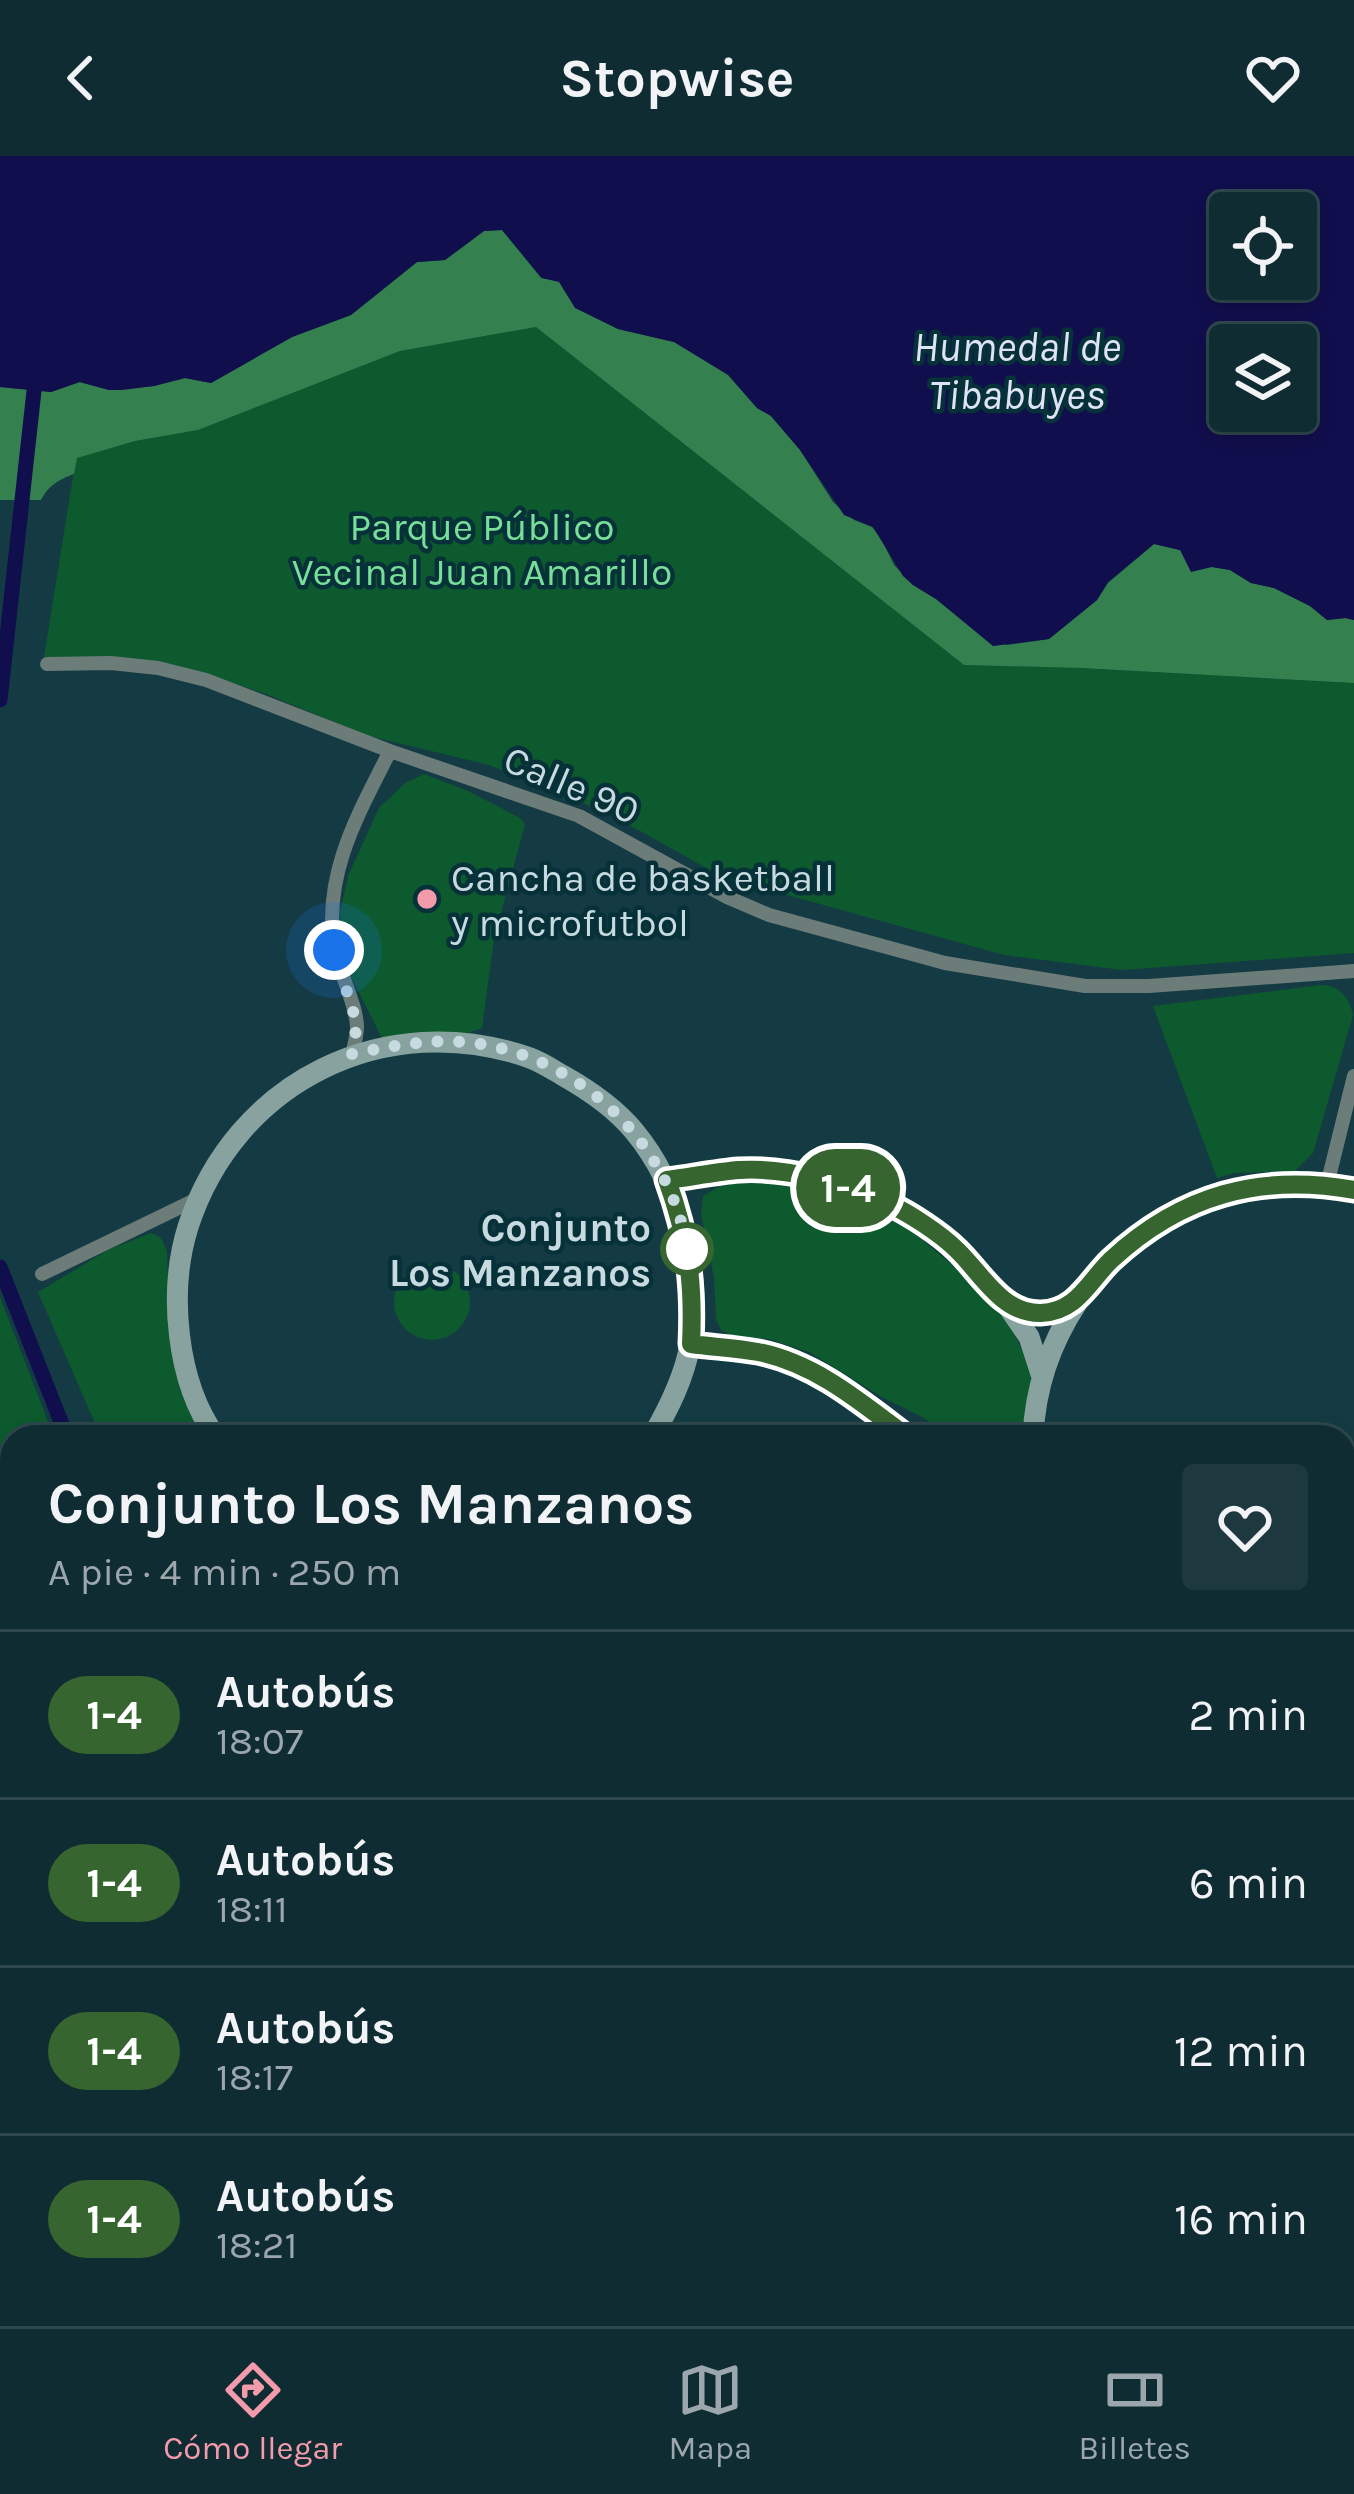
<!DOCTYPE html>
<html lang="es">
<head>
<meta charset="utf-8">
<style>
	body { margin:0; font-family:Karla,sans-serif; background:#1d383e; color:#f1f3f6; height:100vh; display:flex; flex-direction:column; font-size:45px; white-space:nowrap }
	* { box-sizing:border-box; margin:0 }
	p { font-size:39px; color:#9ba7ac }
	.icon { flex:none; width:66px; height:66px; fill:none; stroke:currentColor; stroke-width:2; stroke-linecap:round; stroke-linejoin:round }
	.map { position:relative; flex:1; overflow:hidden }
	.details { position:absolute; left:0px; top:1269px; width:1356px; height:903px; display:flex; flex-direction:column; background:#0f2c32; border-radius:36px 36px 0 0; box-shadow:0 6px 18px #0003,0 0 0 3px #2f484d }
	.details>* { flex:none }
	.badge { padding:0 24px; border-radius:39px; font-size:42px; line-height:78px }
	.fabs { position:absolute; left:1209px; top:36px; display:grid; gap:24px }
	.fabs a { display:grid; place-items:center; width:108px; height:108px; border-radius:12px; background:#0f2c32; box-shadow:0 6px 18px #0003,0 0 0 3px #2f484d; font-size:60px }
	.you { position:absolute; width:60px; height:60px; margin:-30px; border:9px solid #fff; border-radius:50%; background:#1a73e8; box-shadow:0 0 0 18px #1a73e833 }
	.map>.badge { position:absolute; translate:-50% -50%; box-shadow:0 0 0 6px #fff }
	.round { display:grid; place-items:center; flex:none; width:126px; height:126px; border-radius:12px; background:#1d383e }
	.overview { display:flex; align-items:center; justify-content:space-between; height:204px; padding:0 48px }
	h1 { font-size:57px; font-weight:700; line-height:90px }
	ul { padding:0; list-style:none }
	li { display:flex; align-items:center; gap:36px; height:168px; padding:0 48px; border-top:3px solid #2f484d }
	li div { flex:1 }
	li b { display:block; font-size:45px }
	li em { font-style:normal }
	li .badge { min-width:132px; font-weight:700; text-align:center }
	header { display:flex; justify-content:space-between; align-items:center; height:156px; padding:0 48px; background:#0f2c32; font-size:54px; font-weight:700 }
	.menu { display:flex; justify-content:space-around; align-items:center; height:168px; border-top:3px solid #2f484d; background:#0f2c32; font-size:33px; color:#9ba7ac }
	.menu a { display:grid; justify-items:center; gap:6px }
	.menu .on { color:#f39aab }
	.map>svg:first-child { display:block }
</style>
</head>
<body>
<header><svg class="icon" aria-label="back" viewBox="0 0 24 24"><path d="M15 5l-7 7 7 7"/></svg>Stopwise<svg class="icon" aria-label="heart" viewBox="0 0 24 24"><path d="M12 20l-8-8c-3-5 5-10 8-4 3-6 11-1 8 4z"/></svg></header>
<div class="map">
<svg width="1354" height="2170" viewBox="0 0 1354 2170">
	<rect width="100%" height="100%" fill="#143b43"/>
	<path fill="#0d5a2e" d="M536,171L964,509L1081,512L1354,527V797L1122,814L1004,799L722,721L610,658L489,609L369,580L266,538L205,518L170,508L120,502L44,501L76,302L135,285L198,274L400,195Z
		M424,618L468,635L520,662L525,668L494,783L482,872L468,877L426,878L383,884L346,811L340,757L348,720L379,652L405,627Z
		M1321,829C1340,830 1349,841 1353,859L1313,997L1295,1015L1235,1017L1217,1022L1153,850Z
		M752,1025L784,1028L820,1041L853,1049L907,1071L988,1139L1014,1176L1032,1219L1022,1281H948L924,1262L882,1241L809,1196L769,1183L731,1180L721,1174L716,1163L714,1122L701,1058L703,1040L720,1030Z
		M151,1077L161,1082L167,1095L170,1181L206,1281H101L38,1136L108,1094Z
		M394 1146a38 38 0 1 1 76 0a38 38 0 1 1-76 0Z
		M0,1141L54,1281H12V1994L0,1999Z
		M54,2160H209L207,2170H52Z"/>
	<path fill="#34814f" d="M502,74L541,122L559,125L575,151L618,173L674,186L728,218L757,252L771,260L800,294L833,346L854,364L872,371L881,382L894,409L913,429L936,443L971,471L1007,489L1049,483L1097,444L1108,427L1154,388L1180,394L1212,411L1230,414L1251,427L1274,432L1310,450L1327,464L1346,462L1354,464V527L1081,512L964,509L536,171L400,195L198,274L135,285L77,302L74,318C58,324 49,329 41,344H0V231L51,236L79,226L109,234L154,230L185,222L211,227L292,181L351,159L417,106L445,104L484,75Z"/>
	<path fill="#110e4d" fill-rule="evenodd" d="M0,0H1354V464L1345,462L1327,464L1310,450L1274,432L1251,427L1230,414L1212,411L1191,416L1180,394L1154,388L1108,426L1097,444L1049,483L993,490L936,443L913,429L903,420L873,371L844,359L800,294L771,260L757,252L728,219L674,186L618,173L575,152L559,126L542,122L502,74L484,75L445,104L417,106L351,159L292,181L211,227L185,222L154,230L122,234H109L80,226L51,236L0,231ZM1296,57V123H1230V57ZM1296,189V255H1230V189Z"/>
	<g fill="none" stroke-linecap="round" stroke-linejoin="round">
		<path stroke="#110e4d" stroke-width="15" d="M0,544L34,235
			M0,1111L67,1281
			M16,2170L18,2160"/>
		<path stroke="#6b7c79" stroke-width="14" d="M47,508L111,507L158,512L206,524L390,595L579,660L727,741L769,759L945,807L1085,830H1149L1354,815
			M352,899C354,890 357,880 357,871C357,849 338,814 334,790C323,717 359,657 390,595
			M1327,1029L1354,920
			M42,1118L197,1043
			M1344,1765L1354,1766
			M36,2170L38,2160"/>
		<path stroke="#88a39f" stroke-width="21" d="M667,1024L743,1014L819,1022L890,1048L954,1090L1005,1146L1029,1181L1042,1221
			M1005,1146C1031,1159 1060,1161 1083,1139C1091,1130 1097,1118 1106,1109C1124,1089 1148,1071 1172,1058C1229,1028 1291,1022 1354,1034
			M691,1188C713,1191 736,1192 758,1196C815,1207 862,1247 907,1281
			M216,1281C176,1226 168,1135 188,1071C235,925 386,851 530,902C541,906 552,913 562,919C587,933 615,952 634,975C679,1029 704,1119 690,1189C684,1222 669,1252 652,1281
			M1033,1281C1035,1232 1050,1188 1077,1147
			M1344,1540L1354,1539
			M1344,2140L1354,2142
			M453,2160L535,2170
			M1326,2160L1354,2165
			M838,2163L876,2160
			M722,2170L789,2164"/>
	</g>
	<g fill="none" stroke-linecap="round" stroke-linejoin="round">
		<defs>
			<path id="line" d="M907,1281C862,1247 815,1207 758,1196C736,1192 713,1191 691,1188C694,1127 688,1082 667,1024C691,1021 715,1016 739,1014C786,1011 847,1027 889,1048C909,1057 941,1078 957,1094C982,1118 1002,1158 1041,1157C1077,1156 1089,1125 1111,1104C1181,1039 1260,1017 1354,1034"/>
		</defs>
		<use href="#line" stroke="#fff" stroke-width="27"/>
		<use href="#line" stroke="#36652f" stroke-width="18"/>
		<path stroke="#c6dadf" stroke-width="12" stroke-dasharray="0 21.6" d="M334,794L357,868L352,898C393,890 431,882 473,887C579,900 671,988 687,1093"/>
	</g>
	<circle fill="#f39aab" stroke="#073139" stroke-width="4.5" cx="427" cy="743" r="12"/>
	<circle fill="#fff" stroke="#36652f" stroke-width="6" cx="687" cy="1093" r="24"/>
	<g text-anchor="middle" stroke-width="9" stroke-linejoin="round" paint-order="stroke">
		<g font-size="39" fill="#78df98" stroke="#073139">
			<text x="482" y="384">Parque Público<tspan x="482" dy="45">Vecinal Juan Amarillo</tspan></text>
		</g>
		<g font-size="39" fill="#c6dadf" stroke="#073139">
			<text transform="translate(572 628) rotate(23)" y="14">Calle 90</text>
		</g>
		<g font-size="39" fill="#c6dadf" stroke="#073139" text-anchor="start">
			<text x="451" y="735">Cancha de basketball<tspan x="451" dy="45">y microfutbol</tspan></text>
		</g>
		<g font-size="39" font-weight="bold" fill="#c6dadf" stroke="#073139" text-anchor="end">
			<text x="651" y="1085">Conjunto<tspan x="651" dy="45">Los Manzanos</tspan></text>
		</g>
		<g font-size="42" font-style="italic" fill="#dee3f7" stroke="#073139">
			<text x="1017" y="205">Humedal de<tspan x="1017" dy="48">Tibabuyes</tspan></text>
		</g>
	</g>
</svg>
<div class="fabs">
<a><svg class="icon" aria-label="locate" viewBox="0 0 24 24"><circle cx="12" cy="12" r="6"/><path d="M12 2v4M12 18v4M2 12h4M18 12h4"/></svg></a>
<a><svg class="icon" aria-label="layers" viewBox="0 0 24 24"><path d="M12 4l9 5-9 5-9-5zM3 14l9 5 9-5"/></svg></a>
</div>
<div class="you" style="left:334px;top:794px"></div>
<b class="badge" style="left:848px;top:1032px;background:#36652f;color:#fff">1-4</b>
<section class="details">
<div class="overview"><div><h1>Conjunto Los Manzanos</h1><p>A pie · 4 min · 250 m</p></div><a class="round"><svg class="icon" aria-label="heart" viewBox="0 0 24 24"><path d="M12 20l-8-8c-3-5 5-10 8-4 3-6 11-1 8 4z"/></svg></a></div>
<ul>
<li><span class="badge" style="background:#36652f;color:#fff">1-4</span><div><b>Autobús</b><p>18:07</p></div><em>2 min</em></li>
<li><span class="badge" style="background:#36652f;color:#fff">1-4</span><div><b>Autobús</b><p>18:11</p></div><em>6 min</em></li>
<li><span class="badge" style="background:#36652f;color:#fff">1-4</span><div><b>Autobús</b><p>18:17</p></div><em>12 min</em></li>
<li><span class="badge" style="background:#36652f;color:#fff">1-4</span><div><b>Autobús</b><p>18:21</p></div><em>16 min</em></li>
</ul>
</section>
</div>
<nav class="menu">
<a class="on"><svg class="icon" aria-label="directions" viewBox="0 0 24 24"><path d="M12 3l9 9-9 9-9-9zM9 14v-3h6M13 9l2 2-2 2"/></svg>Cómo llegar</a>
<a><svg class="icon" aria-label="map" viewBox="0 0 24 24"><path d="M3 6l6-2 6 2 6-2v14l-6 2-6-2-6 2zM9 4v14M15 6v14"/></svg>Mapa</a>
<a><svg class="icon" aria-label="tickets" viewBox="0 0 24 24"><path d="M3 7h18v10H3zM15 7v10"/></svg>Billetes</a>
</nav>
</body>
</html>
